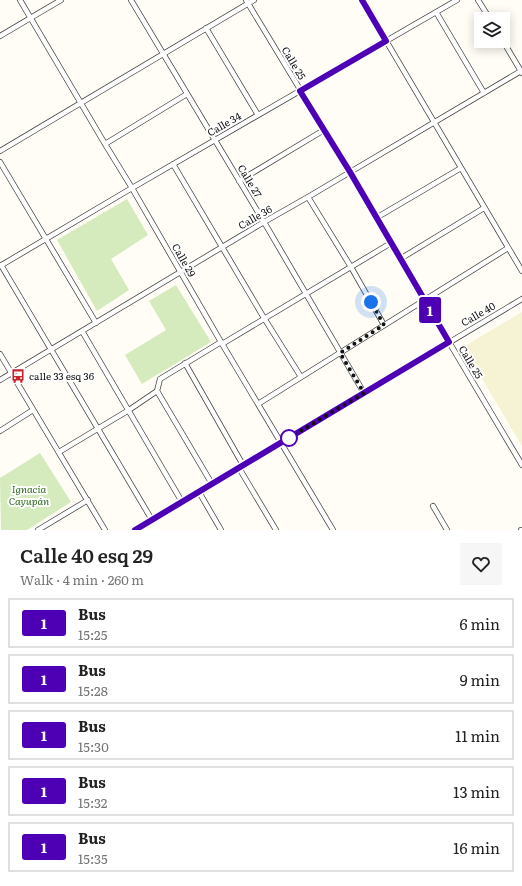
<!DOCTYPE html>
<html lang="en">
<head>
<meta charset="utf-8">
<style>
	body { margin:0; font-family:Literata,serif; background:#f6f6f6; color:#222; height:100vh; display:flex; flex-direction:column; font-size:15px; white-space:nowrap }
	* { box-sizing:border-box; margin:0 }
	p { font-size:13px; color:#767676 }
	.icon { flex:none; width:22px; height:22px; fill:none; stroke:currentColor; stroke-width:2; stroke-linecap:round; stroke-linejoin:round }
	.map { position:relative; height:530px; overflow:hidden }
	.side { display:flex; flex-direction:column; background:#fff; flex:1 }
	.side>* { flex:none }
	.badge { padding:0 8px; border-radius:3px; font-size:14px; line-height:26px }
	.buttons { position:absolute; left:474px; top:12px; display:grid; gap:8px }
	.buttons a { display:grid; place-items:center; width:36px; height:36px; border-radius:0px; background:#fff; box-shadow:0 2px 10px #0003; font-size:20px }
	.you { position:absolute; width:20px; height:20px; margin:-10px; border:3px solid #fff; border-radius:50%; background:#1a73e8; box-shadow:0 0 0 6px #1a73e833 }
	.map>.badge { position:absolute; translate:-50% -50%; box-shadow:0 0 0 2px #fff }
	.round { display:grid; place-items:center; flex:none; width:42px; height:42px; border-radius:0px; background:#f6f6f6 }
	.headline { display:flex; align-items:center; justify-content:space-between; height:68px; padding:0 20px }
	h1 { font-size:19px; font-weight:600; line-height:30px }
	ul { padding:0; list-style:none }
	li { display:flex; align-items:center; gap:12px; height:50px; margin:0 8px 6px; padding:0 12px; border:2px solid #e0e0e0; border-radius:0px }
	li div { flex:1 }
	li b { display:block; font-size:15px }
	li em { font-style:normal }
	li .badge { min-width:44px; font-weight:700; text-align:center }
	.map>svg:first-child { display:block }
</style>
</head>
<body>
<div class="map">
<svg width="522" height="530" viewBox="0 0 522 530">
	<rect width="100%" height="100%" fill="#fffdf5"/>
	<path fill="#f6f3d4" d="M522,312V446L463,347Z"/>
	<path fill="#d5ebbd" d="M127,199L148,235L111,259L129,290L97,311L57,240Z
		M176,285L211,342L142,384L125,355L166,330L149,301Z
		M40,453L71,502L27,530H1L0,478Z"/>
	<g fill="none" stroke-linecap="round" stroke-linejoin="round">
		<defs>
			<path id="street" d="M20,0L105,144L132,188L221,342L333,530
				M131,0L264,222L364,393
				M246,0L350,172L449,342L522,465
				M362,0L522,271
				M478,0L490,19
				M436,12L484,93
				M206,28L258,115
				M0,36L61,0
				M503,41L522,73
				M105,144L187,94
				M0,151L254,0
				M0,162L96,323
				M173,164L264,318L301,377
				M239,181L324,130
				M308,197L351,267L384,325
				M376,218L461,168
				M400,259L484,208
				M1,265L152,520
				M0,266L132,188L457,0
				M82,331L182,502
				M222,344L391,243
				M0,354L105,530
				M185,363L243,465
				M0,380L264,222L308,197L521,71
				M157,391L212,484
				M258,404L508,248
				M0,431L33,410
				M59,452L129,410L157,391L160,379L221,342
				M239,468L276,530
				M199,492L221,530
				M433,506L447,530
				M38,530L88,500
				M135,530L522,299
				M521,530H522"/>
		</defs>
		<use href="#street" stroke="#444" stroke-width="6"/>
		<use href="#street" stroke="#fff" stroke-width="4.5"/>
	</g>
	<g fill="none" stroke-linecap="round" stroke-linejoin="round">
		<defs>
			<path id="line" d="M135,530L449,342L350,172L300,91L386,41L362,0"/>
		</defs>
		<use href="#line" stroke="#fff" stroke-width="9"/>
		<use href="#line" stroke="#4e00b4" stroke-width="6"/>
		<path stroke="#111" stroke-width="4" stroke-dasharray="0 7.2" d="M289,438L364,393L340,353L384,325L371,302"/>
	</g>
	<defs>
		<symbol id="bus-bare" viewBox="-9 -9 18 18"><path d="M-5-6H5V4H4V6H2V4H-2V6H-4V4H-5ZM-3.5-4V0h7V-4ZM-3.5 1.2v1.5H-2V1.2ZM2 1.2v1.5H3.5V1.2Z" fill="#c4262e" stroke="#fff" stroke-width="2.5" paint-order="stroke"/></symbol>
	</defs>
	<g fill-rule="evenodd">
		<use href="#bus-bare" x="8" y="366" width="20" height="20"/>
	</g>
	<circle fill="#fff" stroke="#4e00b4" stroke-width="2" cx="289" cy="438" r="8"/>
	<g text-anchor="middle" stroke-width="4" stroke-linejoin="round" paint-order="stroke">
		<g font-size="10" fill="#111" stroke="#fff">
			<text transform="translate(294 63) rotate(59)" y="4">Calle 25</text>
			<text transform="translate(224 124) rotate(-30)" y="4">Calle 34</text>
			<text transform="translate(250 181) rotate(59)" y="4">Calle 27</text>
			<text transform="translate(255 217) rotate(-30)" y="4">Calle 36</text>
			<text transform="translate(184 260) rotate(60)" y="4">Calle 29</text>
			<text transform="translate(478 314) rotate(-30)" y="4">Calle 40</text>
			<text transform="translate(471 362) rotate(59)" y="4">Calle 25</text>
		</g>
		<g font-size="10" fill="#111" stroke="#fff" text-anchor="start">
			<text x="29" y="380">calle 33 esq 36</text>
		</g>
		<g font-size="10" font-style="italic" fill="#2f6b1f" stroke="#fff">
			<text x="29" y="493">Ignacia<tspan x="29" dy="12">Cayupán</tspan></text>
		</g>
	</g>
</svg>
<div class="buttons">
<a><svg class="icon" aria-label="layers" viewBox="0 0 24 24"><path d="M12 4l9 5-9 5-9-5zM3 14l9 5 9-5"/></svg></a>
</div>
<div class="you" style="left:371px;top:302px"></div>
<b class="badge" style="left:430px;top:310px;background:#4e00b4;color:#fff">1</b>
</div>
<section class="side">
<div class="headline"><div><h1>Calle 40 esq 29</h1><p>Walk · 4 min · 260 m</p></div><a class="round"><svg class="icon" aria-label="heart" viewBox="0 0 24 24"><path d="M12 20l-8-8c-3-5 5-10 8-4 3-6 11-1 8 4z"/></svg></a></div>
<ul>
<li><span class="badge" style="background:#4e00b4;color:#fff">1</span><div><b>Bus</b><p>15:25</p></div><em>6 min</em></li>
<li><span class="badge" style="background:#4e00b4;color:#fff">1</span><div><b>Bus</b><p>15:28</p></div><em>9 min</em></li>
<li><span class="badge" style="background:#4e00b4;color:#fff">1</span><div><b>Bus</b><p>15:30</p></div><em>11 min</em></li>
<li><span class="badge" style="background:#4e00b4;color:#fff">1</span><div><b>Bus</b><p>15:32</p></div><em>13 min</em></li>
<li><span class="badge" style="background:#4e00b4;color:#fff">1</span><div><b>Bus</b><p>15:35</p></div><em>16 min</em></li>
</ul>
</section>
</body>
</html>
